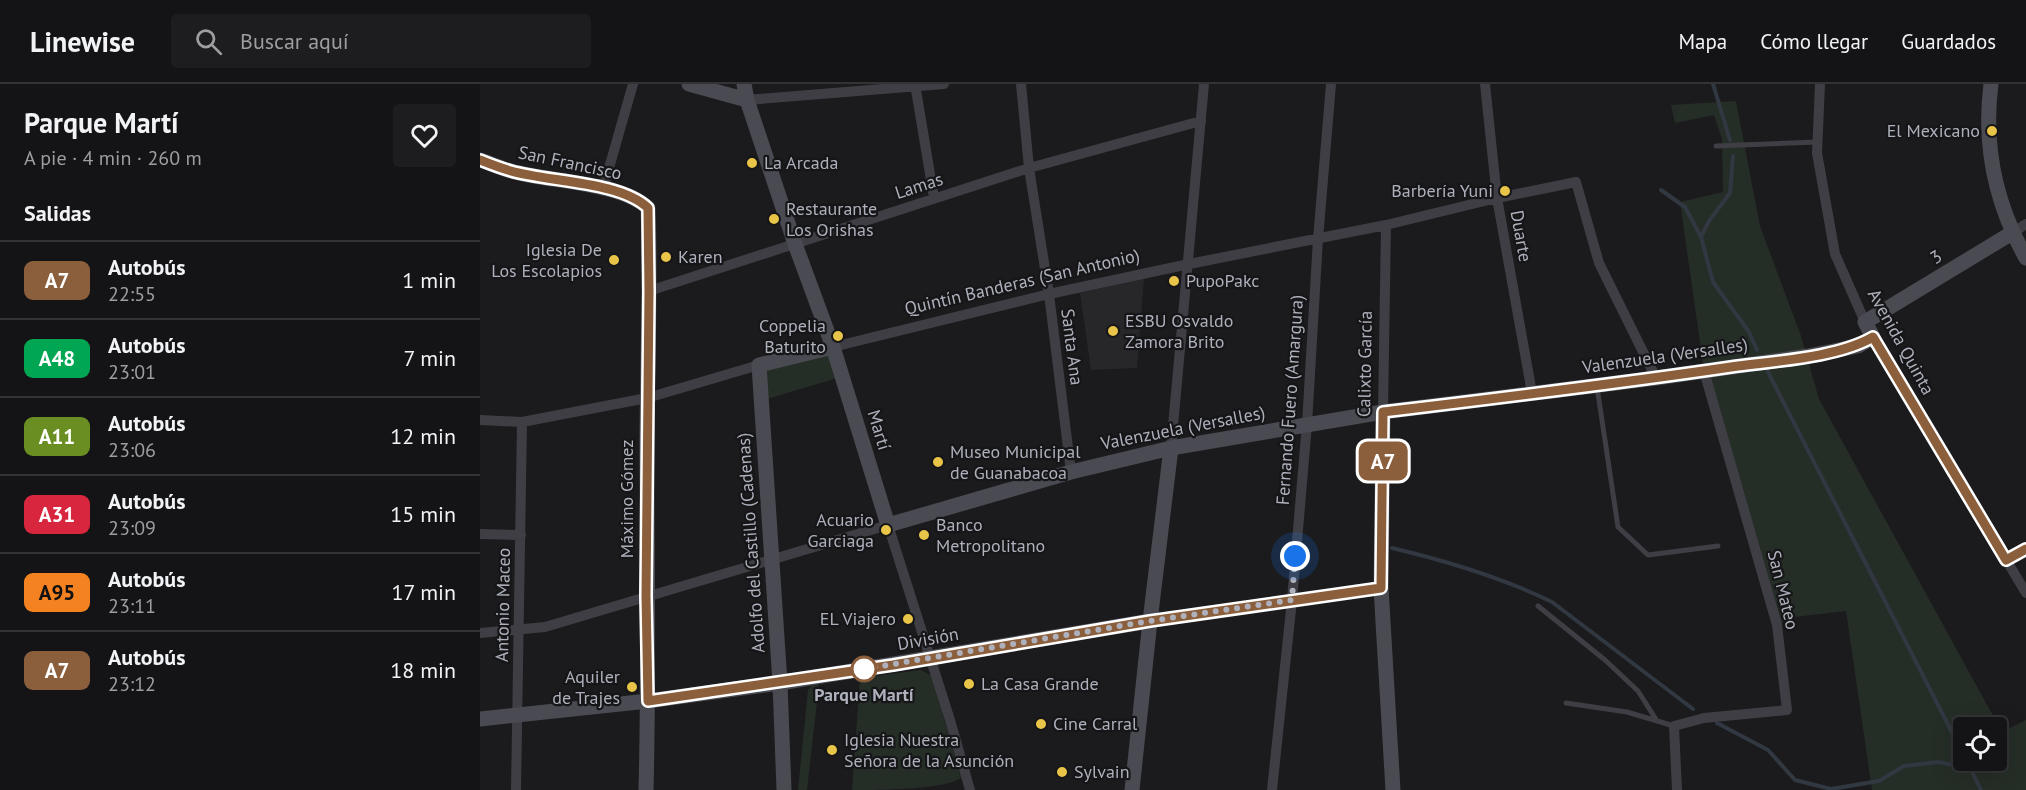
<!DOCTYPE html>
<html lang="es">
<head>
<meta charset="utf-8">
<style>
	body { margin:0; font-family:"PT Sans",sans-serif; background:#1d1d1f; color:#f1f3f6; height:100vh; display:flex; flex-direction:column; font-size:22px; white-space:nowrap }
	* { box-sizing:border-box; margin:0 }
	p { font-size:20px; color:#9d9ea1 }
	.icon { flex:none; width:33px; height:33px; fill:none; stroke:currentColor; stroke-width:2; stroke-linecap:round; stroke-linejoin:round }
	.map { position:relative; flex:1; overflow:hidden }
	.drawer { display:flex; flex-direction:column; background:#141416; width:480px }
	.drawer>* { flex:none }
	.badge { padding:0 12px; border-radius:9px; font-size:21px; line-height:39px }
	.tools { position:absolute; left:1473px; top:633px; display:grid; gap:12px }
	.tools a { display:grid; place-items:center; width:54px; height:54px; border-radius:6px; background:#141416; box-shadow:0 6px 24px #0002,0 0 0 2px #333335; font-size:30px }
	.you { position:absolute; width:30px; height:30px; margin:-15px; border:4px solid #fff; border-radius:50%; background:#1a73e8; box-shadow:0 0 0 9px #1a73e833 }
	.map>.badge { position:absolute; translate:-50% -50%; box-shadow:0 0 0 3px #fff }
	h2 { padding:0 24px; font-size:22px; line-height:54px }
	.round { display:grid; place-items:center; flex:none; width:63px; height:63px; border-radius:6px; background:#1d1d1f }
	.summary { display:flex; align-items:center; justify-content:space-between; height:102px; padding:0 24px }
	h1 { font-size:28px; font-weight:700; line-height:45px }
	ul { padding:0; list-style:none }
	li { display:flex; align-items:center; gap:18px; height:78px; padding:0 24px; border-top:2px solid #333335 }
	li div { flex:1 }
	li b { display:block; font-size:22px }
	li em { font-style:normal }
	li .badge { min-width:66px; font-weight:700; text-align:center }
	header { display:flex; align-items:center; gap:36px; box-sizing:border-box; height:84px; padding:0 30px; background:#141416; border-bottom:2px solid #333335 }
	header strong { font-size:28px }
	nav { display:flex; gap:33px; margin-inline-start:auto; font-size:21px }
	.search { width:420px; height:54px; background:#1d1d1f; display:flex; align-items:center; gap:15px; box-sizing:border-box; padding:0 21px; border-radius:6px; color:#9d9ea1; font-size:22px }
	main { display:flex; flex:1; min-height:0 }
	.map>svg:first-child { display:block }
</style>
</head>
<body>
<header>
<strong>Linewise</strong>
<div class="search"><svg class="icon" aria-label="search" viewBox="0 0 24 24"><circle cx="10" cy="10" r="6"/><path d="M15 15l6 6"/></svg>Buscar aquí</div>
<nav><a>Mapa</a><a>Cómo llegar</a><a>Guardados</a></nav>
</header>
<main>
<section class="drawer">
<div class="summary"><div><h1>Parque Martí</h1><p>A pie · 4 min · 260 m</p></div><a class="round"><svg class="icon" aria-label="heart" viewBox="0 0 24 24"><path d="M12 20l-8-8c-3-5 5-10 8-4 3-6 11-1 8 4z"/></svg></a></div>
<h2>Salidas</h2>
<ul>
<li><span class="badge" style="background:#8b5e3c;color:#fff">A7</span><div><b>Autobús</b><p>22:55</p></div><em>1 min</em></li>
<li><span class="badge" style="background:#00a651;color:#fff">A48</span><div><b>Autobús</b><p>23:01</p></div><em>7 min</em></li>
<li><span class="badge" style="background:#6b8e23;color:#fff">A11</span><div><b>Autobús</b><p>23:06</p></div><em>12 min</em></li>
<li><span class="badge" style="background:#d7263d;color:#fff">A31</span><div><b>Autobús</b><p>23:09</p></div><em>15 min</em></li>
<li><span class="badge" style="background:#f58220;color:#111">A95</span><div><b>Autobús</b><p>23:11</p></div><em>17 min</em></li>
<li><span class="badge" style="background:#8b5e3c;color:#fff">A7</span><div><b>Autobús</b><p>23:12</p></div><em>18 min</em></li>
</ul>
</section>
<div class="map">
<svg width="1546" height="706" viewBox="0 0 1546 706">
	<rect width="100%" height="100%" fill="#1b1b1d"/>
	<path fill="#27272a" d="M664,194L657,284L611,286L600,209Z"/>
	<path fill="#252d27" fill-rule="evenodd" d="M1256,17L1280,142L1321,252L1339,315L1522,648L1546,636V706H1392L1366,527L1314,533L1297,541L1224,287L1200,118L1243,108L1242,55L1234,31L1195,39L1191,21ZM1484,644H1516V676H1484Z
		M348,267L357,294L287,315L284,286Z
		M441,586L452,592L481,694C464,706 397,706 372,706L380,594Z
		M339,600L327,706H318L328,606L332,601Z"/>
	<g fill="none" stroke-linecap="round" stroke-linejoin="round">
		<path stroke="#313841" stroke-width="4" d="M1233,0L1250,56
			M1181,106L1205,123L1221,153L1233,198L1269,248L1277,266
			M1221,153L1229,137L1250,109L1253,72
			M1287,286L1484,672
			M912,464C967,477 1021,493 1072,518L1213,625
			M1237,639L1288,666L1315,696L1351,705L1399,697L1424,682L1458,678L1490,684
			M1486,676L1501,706"/>
		<path stroke="#3e3e44" stroke-width="5" d="M1236,62L1337,58
			M1117,303L1138,443L1168,471L1238,462
			M1058,522L1125,576L1158,607L1177,637
			M1086,619L1147,628L1194,642"/>
		<path stroke="#3e3e44" stroke-width="10" d="M435,0L454,114
			M541,0L549,84L569,210L591,388
			M1005,0L1017,114L1052,309
			M1340,0L1337,69L1355,170L1385,238
			M267,16L464,0
			M123,105L153,0
			M1532,149L1546,140
			M169,207L549,84L721,37
			M1393,253L1546,509
			M353,263L569,210L709,180L906,141L1017,114L1096,98L1119,179L1176,294
			M903,328L906,141
			M0,336L42,338L167,314L279,281
			M691,364L724,0
			M0,450L41,451
			M1526,476L1546,465
			M670,537L901,504
			M0,549L65,543L408,441L470,636L490,706
			M36,706L42,338
			M792,706L812,516L827,340L838,155L851,0
			M1197,706L1194,642L1224,634L1307,626L1297,541L1224,287"/>
		<path stroke="#4a4b52" stroke-width="15" d="M209,0L267,16
			M264,0L267,16L315,160L353,263L408,441L591,388L691,364L903,328L1176,294L1328,272L1378,262L1393,253L1385,238L1532,149
			M1511,0C1503,62 1515,119 1546,174
			M0,76C10,79 20,84 31,87C68,98 141,98 168,124C171,203 167,282 167,361C167,476 169,591 166,706
			M903,328L901,504L913,706
			M0,635L168,617L300,599L670,537
			M304,706L300,599L279,281L353,263
			M652,706L670,537L691,364"/>
	</g>
	<g fill="none" stroke-linecap="round" stroke-linejoin="round">
		<defs>
			<path id="line" d="M0,76C10,80 20,84 31,87C68,98 140,97 168,124L169,207L166,512L168,617L413,581L670,537L901,504L903,328C1019,314 1136,300 1251,283C1293,277 1357,274 1393,253L1526,476L1546,465"/>
		</defs>
		<use href="#line" stroke="#fff" stroke-width="14"/>
		<use href="#line" stroke="#8b5e3c" stroke-width="9"/>
		<path stroke="#aeb1bc" stroke-width="6" stroke-dasharray="0 10.8" d="M384,585L670,537L812,516L815,472"/>
	</g>
	<g fill="#e8c448" stroke="#161618" stroke-width="2">
		<circle cx="1512" cy="47" r="6"/>
		<circle cx="272" cy="79" r="6"/>
		<circle cx="1025" cy="107" r="6"/>
		<circle cx="294" cy="135" r="6"/>
		<circle cx="186" cy="173" r="6"/>
		<circle cx="134" cy="176" r="6"/>
		<circle cx="694" cy="197" r="6"/>
		<circle cx="633" cy="247" r="6"/>
		<circle cx="358" cy="252" r="6"/>
		<circle cx="458" cy="378" r="6"/>
		<circle cx="406" cy="446" r="6"/>
		<circle cx="444" cy="451" r="6"/>
		<circle cx="428" cy="535" r="6"/>
		<circle cx="489" cy="600" r="6"/>
		<circle cx="152" cy="603" r="6"/>
		<circle cx="561" cy="640" r="6"/>
		<circle cx="352" cy="666" r="6"/>
		<circle cx="582" cy="688" r="6"/>
	</g>
	<circle fill="#fff" stroke="#8b5e3c" stroke-width="3" cx="384" cy="585" r="12"/>
	<g text-anchor="middle" stroke-width="4.5" stroke-linejoin="round" paint-order="stroke">
		<g font-size="18" fill="#aeb1bc" stroke="#161618" text-anchor="start">
			<text x="1500" y="53" text-anchor="end">El Mexicano</text>
			<text x="284" y="85">La Arcada</text>
			<text x="1013" y="113" text-anchor="end">Barbería Yuni</text>
			<text x="306" y="131">Restaurante<tspan x="306" dy="21">Los Orishas</tspan></text>
			<text x="122" y="172" text-anchor="end">Iglesia De<tspan x="122" dy="21">Los Escolapios</tspan></text>
			<text x="198" y="179">Karen</text>
			<text x="706" y="203">PupoPakc</text>
			<text x="645" y="243">ESBU Osvaldo<tspan x="645" dy="21">Zamora Brito</tspan></text>
			<text x="346" y="248" text-anchor="end">Coppelia<tspan x="346" dy="21">Baturito</tspan></text>
			<text x="470" y="374">Museo Municipal<tspan x="470" dy="21">de Guanabacoa</tspan></text>
			<text x="394" y="442" text-anchor="end">Acuario<tspan x="394" dy="21">Garciaga</tspan></text>
			<text x="456" y="447">Banco<tspan x="456" dy="21">Metropolitano</tspan></text>
			<text x="416" y="541" text-anchor="end">EL Viajero</text>
			<text x="140" y="599" text-anchor="end">Aquiler<tspan x="140" dy="21">de Trajes</tspan></text>
			<text x="501" y="606">La Casa Grande</text>
			<text x="573" y="646">Cine Carral</text>
			<text x="364" y="662">Iglesia Nuestra<tspan x="364" dy="21">Señora de la Asunción</tspan></text>
			<text x="594" y="694">Sylvain</text>
		</g>
		<g font-size="18" fill="#aeb1bc" stroke="#161618">
			<text transform="translate(90 79) rotate(12)" y="6">San Francisco</text>
			<text transform="translate(439 102) rotate(-18)" y="6">Lamas</text>
			<text transform="translate(1041 152) rotate(80)" y="6">Duarte</text>
			<text transform="translate(1456 173) rotate(-31)" y="6">3</text>
			<text transform="translate(542 198) rotate(-13)" y="6">Quintín Banderas (San Antonio)</text>
			<text transform="translate(1421 258) rotate(61)" y="6">Avenida Quinta</text>
			<text transform="translate(592 263) rotate(83)" y="6">Santa Ana</text>
			<text transform="translate(1185 272) rotate(-8)" y="6">Valenzuela (Versalles)</text>
			<text transform="translate(885 280) rotate(-89)" y="6">Calixto García</text>
			<text transform="translate(810 316) rotate(-86)" y="6">Fernando Fuero (Amargura)</text>
			<text transform="translate(703 344) rotate(-11)" y="6">Valenzuela (Versalles)</text>
			<text transform="translate(399 346) rotate(73)" y="6">Martí</text>
			<text transform="translate(147 415) rotate(-90)" y="6">Máximo Gómez</text>
			<text transform="translate(271 459) rotate(-94)" y="6">Adolfo del Castillo (Cadenas)</text>
			<text transform="translate(1303 506) rotate(76)" y="6">San Mateo</text>
			<text transform="translate(23 521) rotate(-89)" y="6">Antonio Maceo</text>
			<text transform="translate(448 555) rotate(-10)" y="6">División</text>
		</g>
		<g font-size="18" font-weight="bold" fill="#aeb1bc" stroke="#161618">
			<text x="384" y="617">Parque Martí</text>
		</g>
	</g>
</svg>
<div class="tools">
<a><svg class="icon" aria-label="locate" viewBox="0 0 24 24"><circle cx="12" cy="12" r="6"/><path d="M12 2v4M12 18v4M2 12h4M18 12h4"/></svg></a>
</div>
<div class="you" style="left:815px;top:472px"></div>
<b class="badge" style="left:903px;top:377px;background:#8b5e3c;color:#fff">A7</b>
</div>
</main>
</body>
</html>
